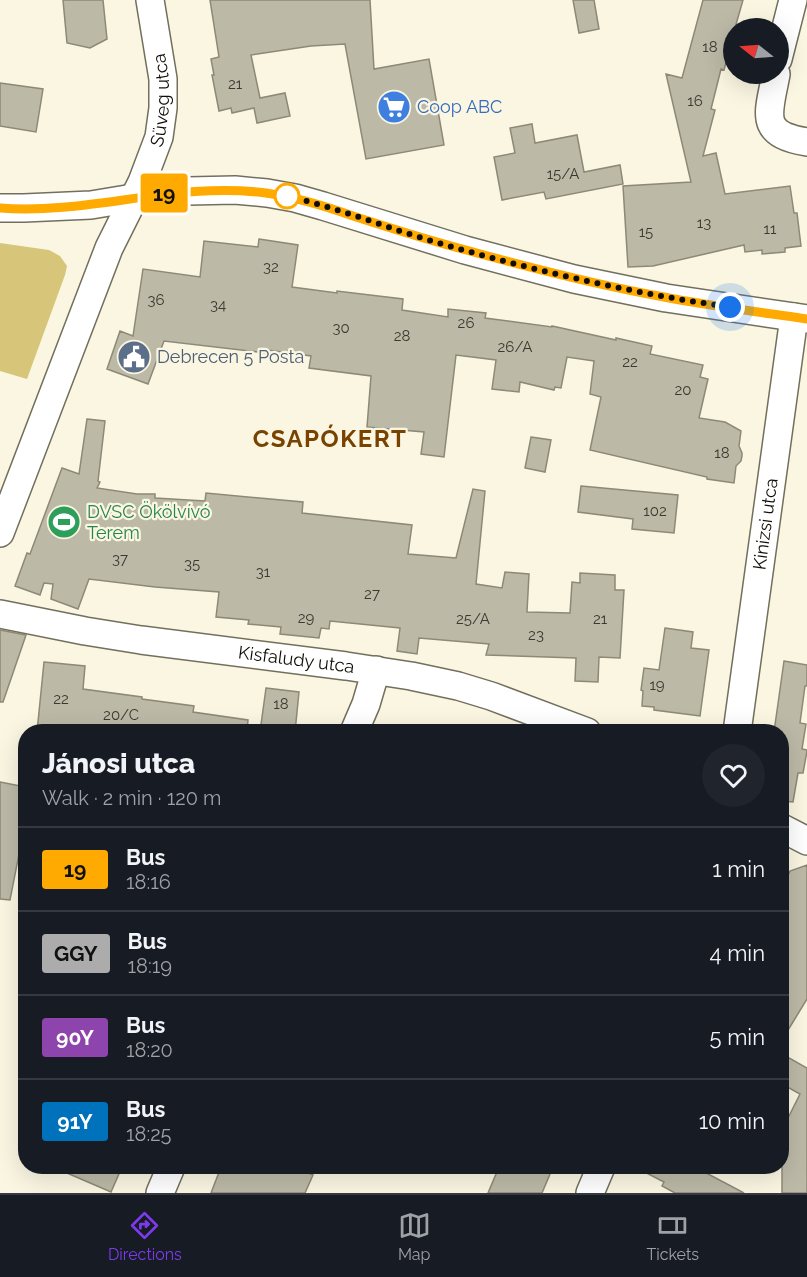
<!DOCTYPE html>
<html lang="en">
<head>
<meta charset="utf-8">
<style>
	body { margin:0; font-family:Raleway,sans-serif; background:#20242c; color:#f1f3f6; height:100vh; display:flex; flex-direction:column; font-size:22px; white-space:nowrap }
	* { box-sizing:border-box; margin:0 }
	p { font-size:20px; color:#9ea1a6 }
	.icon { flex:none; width:33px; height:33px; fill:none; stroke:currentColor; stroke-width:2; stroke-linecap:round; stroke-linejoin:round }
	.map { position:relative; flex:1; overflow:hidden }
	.details { position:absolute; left:18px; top:724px; width:771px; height:450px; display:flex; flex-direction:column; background:#171b24; border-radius:24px; box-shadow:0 6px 24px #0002 }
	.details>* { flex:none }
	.badge { padding:0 12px; border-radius:4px; font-size:21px; line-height:39px }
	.needle { width:39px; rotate:287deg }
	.buttons { position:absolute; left:723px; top:18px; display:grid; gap:12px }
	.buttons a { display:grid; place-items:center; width:66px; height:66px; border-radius:50%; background:#171b24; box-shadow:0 6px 24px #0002; font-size:30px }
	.you { position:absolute; width:30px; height:30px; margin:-15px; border:4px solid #fff; border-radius:50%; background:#1a73e8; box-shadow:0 0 0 9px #1a73e833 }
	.map>.badge { position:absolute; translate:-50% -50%; box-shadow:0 0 0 3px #fff }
	.round { display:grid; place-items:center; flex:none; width:63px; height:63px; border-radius:32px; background:#20242c }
	.head { display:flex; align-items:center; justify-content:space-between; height:102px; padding:0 24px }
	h1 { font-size:28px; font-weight:800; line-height:45px }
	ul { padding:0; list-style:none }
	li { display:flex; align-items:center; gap:18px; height:84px; padding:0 24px; border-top:2px solid #363941 }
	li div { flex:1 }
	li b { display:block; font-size:22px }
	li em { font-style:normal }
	li .badge { min-width:66px; font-weight:700; text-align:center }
	.menu { display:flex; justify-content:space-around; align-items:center; height:84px; border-top:2px solid #363941; background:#171b24; font-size:16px; color:#9ea1a6 }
	.menu a { display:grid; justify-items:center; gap:3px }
	.menu .active { color:#7c3aed }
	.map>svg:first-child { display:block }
</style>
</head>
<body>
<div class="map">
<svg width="807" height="1193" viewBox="0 0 807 1193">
	<rect width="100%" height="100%" fill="#faf6e2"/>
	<path fill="#d7c679" d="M0,243L49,250L60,256L67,266L65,275L27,379L0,371Z"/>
	<path fill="#bdb9a7" stroke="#8d8977" stroke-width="1.5" d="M63,0H103L107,39L90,48L67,43Z
		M210,0H370L374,69L429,59L444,145L366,159L345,44L311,46L251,55L260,98L285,93L290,116L257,123L254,108L232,113L231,108L219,111L212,75H214L211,59L219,57Z
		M573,0H594L599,29L579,33Z
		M703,0H743L735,28H734V34L724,70L721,69L711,109L715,110L703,156L716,153L725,194L790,186L794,213H797L801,246L785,248V252L762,254V250L745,252L744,245L653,266L628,267L623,186L691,182L666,74L682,78Z
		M0,83L43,89L36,132L0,126Z
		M532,124L535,143L577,135L584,172L620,165L623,184L546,199L544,192L502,200L494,157L515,153L510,128Z
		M259,239L298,245L292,287L337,293V291L403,299L402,310L448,317V309L486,313L485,318L552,327V326L616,340V338L652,346L650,354L703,365L700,377L708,379L699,418L725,422L741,431L739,446L742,453V456L741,461L736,466L734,483L707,479V477L590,450L601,397L590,394L594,361L567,357L561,388L555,387L554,390L520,382L519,392L492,389L496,360L456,355L444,457L421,454L424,432L367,427L371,376L309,368L311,356L267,350L266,353L164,341L148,384L107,369L120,331L133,336L143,269L200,277L204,241L258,247Z
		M87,419L105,421L98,481L100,482L97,488L137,494H155V498L205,501L206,493L303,502L302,513L412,525L408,554L456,558L473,489L485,491L476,584L502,588L505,572L529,574L527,612L570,613L572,582L580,583V573L615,575V590H624L620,658L599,657L598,682L575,681L576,658L486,655L489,644L419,638L417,654L397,651L400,628L330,621L329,629L321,628L319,638L280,634L281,627L248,624L249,620L216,617L219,592L155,587L89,579L78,609L51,599L53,584L44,583L40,595L15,586L27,553L30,554L62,468L79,474Z
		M531,437L551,440L545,472L525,468Z
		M581,486L678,495L674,533L632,529L633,519L578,512Z
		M665,628L693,632L691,648L709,650L700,716L654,710V707L642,706L643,691L641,690L644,668L659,670Z
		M0,630L26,635L3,702H0Z
		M784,661L807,665V686H805L800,723L806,724L802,749L807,750V751L803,773H798L793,802L782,801V732H774Z
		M44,662L85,666L83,689L142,697V699L194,706L193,712L248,720L247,732H37Z
		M266,688L299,692L295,732H260Z
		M0,782L26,787V835L23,834L10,900L0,899Z
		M807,865V999L782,1040V889L790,871Z
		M782,1054L807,1068V1193H782V1130L800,1094L782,1084Z
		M53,1167H122L111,1192Z
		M221,1167H294L313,1175L305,1193H211Z
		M499,1167H553L542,1193H488Z
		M635,1167H695L744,1193H675L662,1186L664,1182Z"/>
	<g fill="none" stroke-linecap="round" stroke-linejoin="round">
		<defs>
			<g id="street">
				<path d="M778,59L793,0"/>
				<path d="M776,74C769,113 757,134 807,142"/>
				<path d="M0,208H24L91,205L169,192L188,191L235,190L267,193L295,198L323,206L465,250L574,279L666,298L807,319"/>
				<path id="s1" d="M0,533L109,248L142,182L159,137L163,108V79L150,0"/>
				<path id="s2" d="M0,614L85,631L141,640L346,666L411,676L458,686L491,696L587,732"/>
				<path d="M354,732L366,704L376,670"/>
				<path id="s3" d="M737,732L794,317"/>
				<path d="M782,828L807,841"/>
				<path d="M160,1193L171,1167"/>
				<path d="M590,1193L601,1167"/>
			</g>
		</defs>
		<use href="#street" stroke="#726f5d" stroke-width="30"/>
		<use href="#street" stroke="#fff" stroke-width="27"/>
	</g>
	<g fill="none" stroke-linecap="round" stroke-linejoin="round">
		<defs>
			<path id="line" d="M0,208C90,215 175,181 266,193C296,197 325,206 353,216C390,228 428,240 466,250C531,268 597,285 664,297C711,306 759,312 807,319"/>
		</defs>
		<use href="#line" stroke="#fff" stroke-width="14"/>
		<use href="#line" stroke="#fa0" stroke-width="9"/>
		<path stroke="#100e08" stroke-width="6" stroke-dasharray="0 10.8" d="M287,196L281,195C334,206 384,227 435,242C532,270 630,293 730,307"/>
	</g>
	<defs>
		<symbol id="supermarket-disc" viewBox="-11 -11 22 22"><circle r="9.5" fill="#3f7fe0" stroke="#faf6e2"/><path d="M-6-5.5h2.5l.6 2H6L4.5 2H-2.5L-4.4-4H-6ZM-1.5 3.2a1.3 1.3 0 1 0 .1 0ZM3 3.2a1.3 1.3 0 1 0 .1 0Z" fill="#fff"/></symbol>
		<symbol id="civic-disc" viewBox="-11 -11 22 22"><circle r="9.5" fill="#5c6f8a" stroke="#faf6e2"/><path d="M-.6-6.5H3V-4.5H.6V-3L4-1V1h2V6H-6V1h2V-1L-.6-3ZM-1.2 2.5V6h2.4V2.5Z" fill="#fff"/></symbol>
		<symbol id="stadium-disc" viewBox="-11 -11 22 22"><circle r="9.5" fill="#2e9e5b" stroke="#faf6e2"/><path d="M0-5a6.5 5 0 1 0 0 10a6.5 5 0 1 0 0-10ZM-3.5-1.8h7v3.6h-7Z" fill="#fff"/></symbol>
	</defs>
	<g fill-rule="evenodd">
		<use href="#supermarket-disc" x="375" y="88" width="38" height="38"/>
		<use href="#civic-disc" x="115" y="338" width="38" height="38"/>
		<use href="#stadium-disc" x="45" y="503" width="38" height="38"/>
	</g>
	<circle fill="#fff" stroke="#fa0" stroke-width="3" cx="287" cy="196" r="12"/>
	<g text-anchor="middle" stroke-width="4.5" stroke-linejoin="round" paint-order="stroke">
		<g font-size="15" fill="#3b3930">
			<text x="710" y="52">18</text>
			<text x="235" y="89">21</text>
			<text x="695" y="106">16</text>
			<text x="563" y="179">15/A</text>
			<text x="704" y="228">13</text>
			<text x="770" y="234">11</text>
			<text x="646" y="237">15</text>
			<text x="271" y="272">32</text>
			<text x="156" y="305">36</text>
			<text x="218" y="310">34</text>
			<text x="466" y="328">26</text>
			<text x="341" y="333">30</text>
			<text x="402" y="341">28</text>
			<text x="515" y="352">26/A</text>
			<text x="630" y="367">22</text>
			<text x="683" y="395">20</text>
			<text x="722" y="458">18</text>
			<text x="655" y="516">102</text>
			<text x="120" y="564">37</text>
			<text x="192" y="569">35</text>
			<text x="263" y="577">31</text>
			<text x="372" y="599">27</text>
			<text x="306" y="623">29</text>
			<text x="473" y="624">25/A</text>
			<text x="600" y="624">21</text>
			<text x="536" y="640">23</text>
			<text x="657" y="690">19</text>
			<text x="61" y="704">22</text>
			<text x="281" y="709">18</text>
			<text x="121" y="720">20/C</text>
		</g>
		<g font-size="18" fill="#100e08" stroke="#faf6e2">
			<text dy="6" stroke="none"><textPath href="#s1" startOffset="464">Süveg utca</textPath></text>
			<text dy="6" stroke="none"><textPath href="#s3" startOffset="210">Kinizsi utca</textPath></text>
			<text dy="6" stroke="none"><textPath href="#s2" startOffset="300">Kisfaludy utca</textPath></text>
		</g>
		<g font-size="18" fill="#366cbe" stroke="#faf6e2" text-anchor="start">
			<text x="417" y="113">Coop ABC</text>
		</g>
		<g font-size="18" fill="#4e5e75" stroke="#faf6e2" text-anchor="start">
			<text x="157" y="363">Debrecen 5 Posta</text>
		</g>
		<g font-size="18" fill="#27864d" stroke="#faf6e2" text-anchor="start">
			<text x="87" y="518">DVSC Ökölvívó<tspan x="87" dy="21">Terem</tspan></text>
		</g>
		<g font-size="24" font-weight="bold" letter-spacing="1.5" fill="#784301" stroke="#faf6e2">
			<text x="330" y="447">CSAPÓKERT</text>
		</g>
	</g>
</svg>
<div class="buttons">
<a><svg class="needle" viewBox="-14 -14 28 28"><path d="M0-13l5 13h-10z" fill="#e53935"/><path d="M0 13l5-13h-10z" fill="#9ea1a6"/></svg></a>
</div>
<div class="you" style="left:730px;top:307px"></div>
<b class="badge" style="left:164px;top:193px;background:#fa0;color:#111">19</b>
<section class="details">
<div class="head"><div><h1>Jánosi utca</h1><p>Walk · 2 min · 120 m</p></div><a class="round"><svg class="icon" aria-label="heart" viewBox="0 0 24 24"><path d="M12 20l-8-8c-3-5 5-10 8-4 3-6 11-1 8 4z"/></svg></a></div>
<ul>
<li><span class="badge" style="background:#fa0;color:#111">19</span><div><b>Bus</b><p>18:16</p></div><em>1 min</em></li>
<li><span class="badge" style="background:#acacac;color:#111">GGY</span><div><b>Bus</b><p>18:19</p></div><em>4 min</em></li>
<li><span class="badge" style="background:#8e44ad;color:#fff">90Y</span><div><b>Bus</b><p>18:20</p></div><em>5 min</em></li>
<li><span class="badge" style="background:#0072bc;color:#fff">91Y</span><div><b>Bus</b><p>18:25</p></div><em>10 min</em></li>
</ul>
</section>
</div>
<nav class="menu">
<a class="active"><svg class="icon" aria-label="directions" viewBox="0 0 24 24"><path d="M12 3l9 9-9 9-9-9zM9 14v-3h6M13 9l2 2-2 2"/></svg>Directions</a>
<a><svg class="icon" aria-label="map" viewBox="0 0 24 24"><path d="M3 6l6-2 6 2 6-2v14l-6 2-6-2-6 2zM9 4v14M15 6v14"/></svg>Map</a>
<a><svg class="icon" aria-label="tickets" viewBox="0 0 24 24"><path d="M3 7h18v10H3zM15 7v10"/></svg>Tickets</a>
</nav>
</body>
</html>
